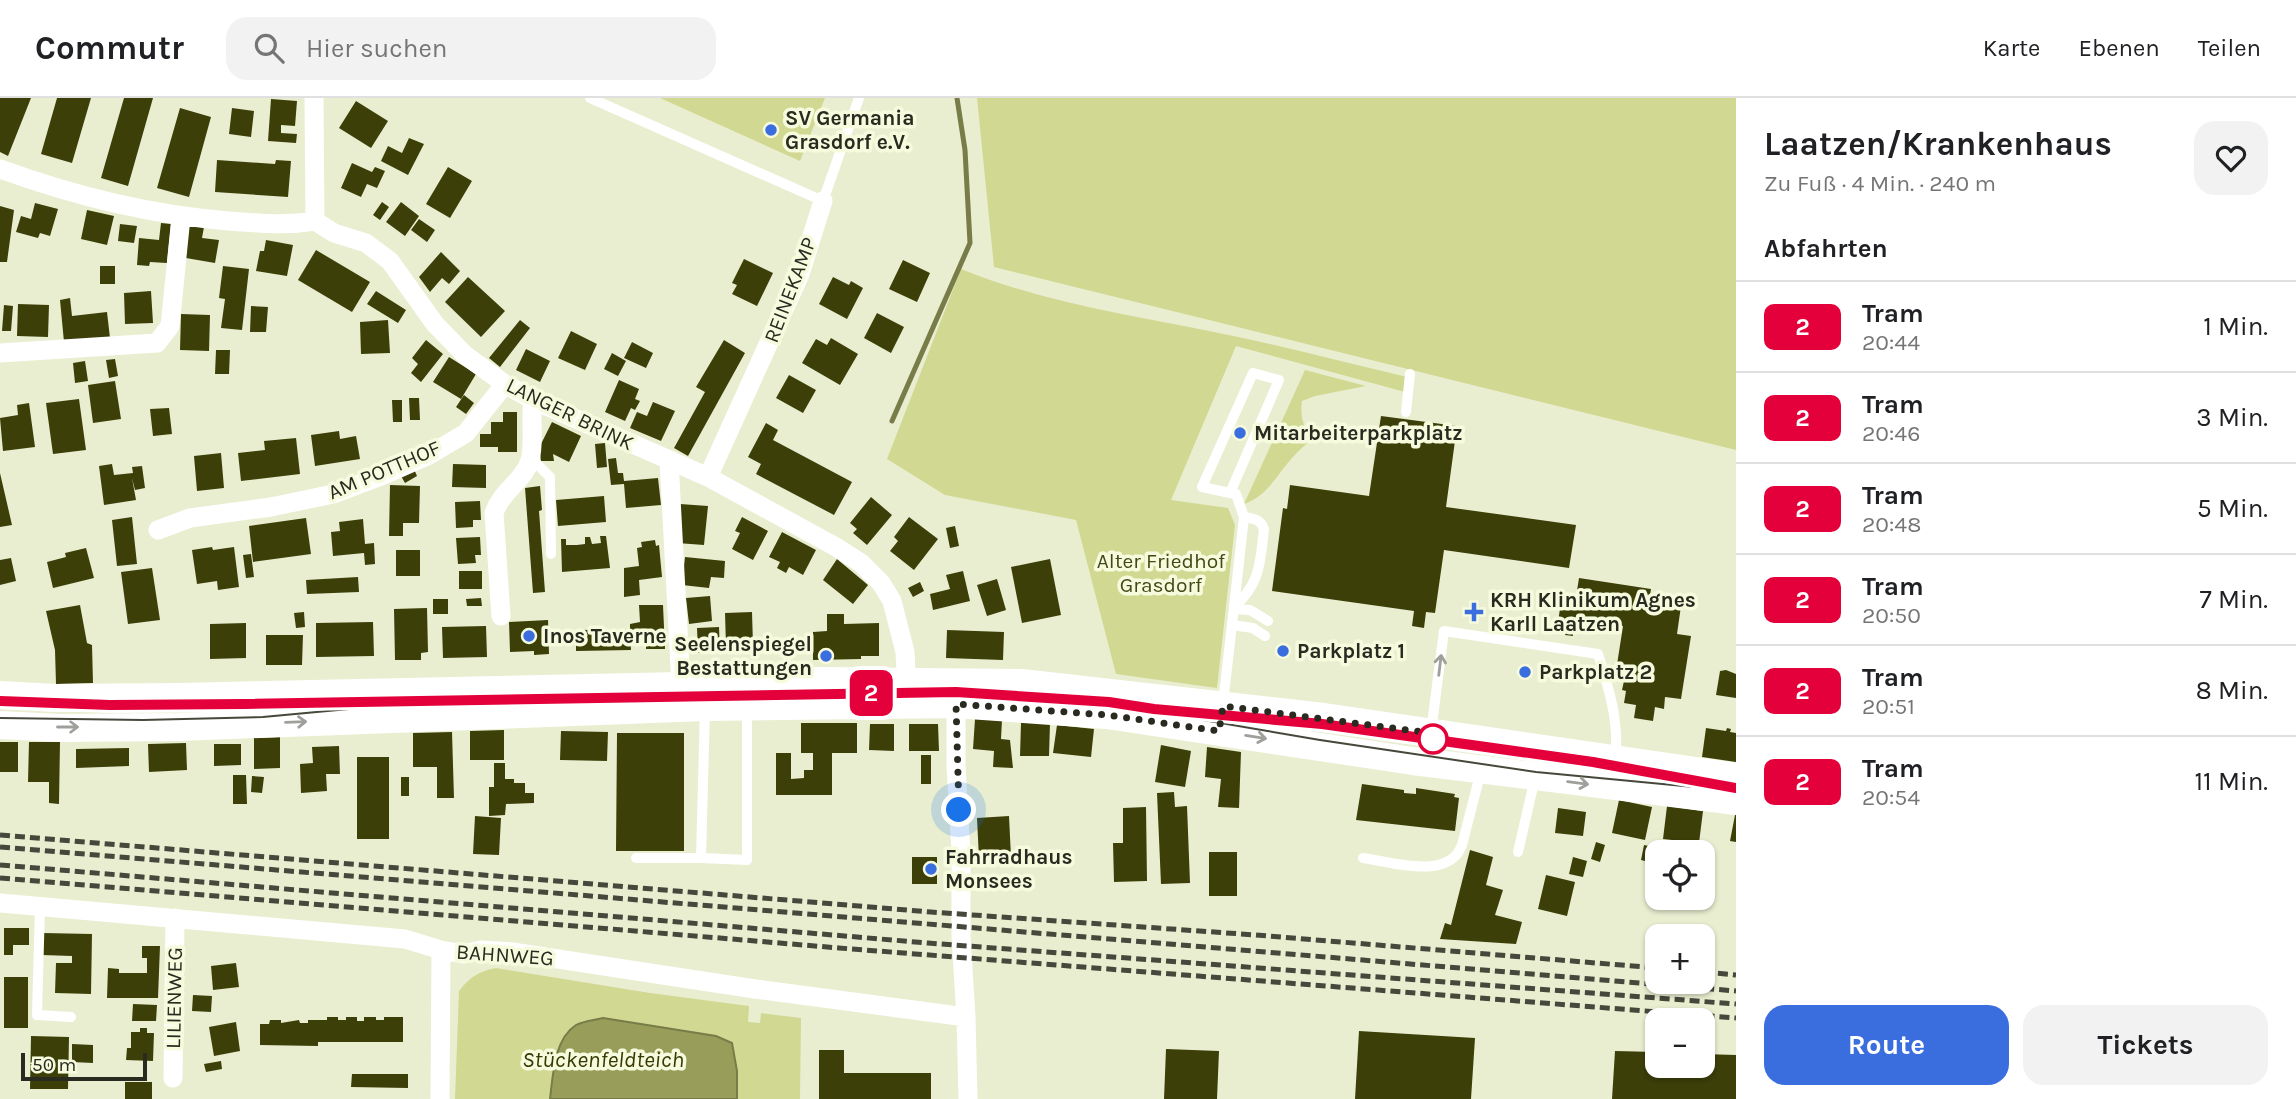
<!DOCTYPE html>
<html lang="de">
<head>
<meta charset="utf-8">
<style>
	body { margin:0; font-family:Karla,sans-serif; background:#f2f2f2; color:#202124; height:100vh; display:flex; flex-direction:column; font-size:26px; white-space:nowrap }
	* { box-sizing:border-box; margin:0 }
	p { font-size:23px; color:#757577 }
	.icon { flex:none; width:38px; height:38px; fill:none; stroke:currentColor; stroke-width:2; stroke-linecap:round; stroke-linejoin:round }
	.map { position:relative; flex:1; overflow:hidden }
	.details { display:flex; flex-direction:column; background:#fff; width:560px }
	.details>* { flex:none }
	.badge { padding:0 14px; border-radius:10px; font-size:24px; line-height:46px }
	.buttons { position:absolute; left:1645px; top:742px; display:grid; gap:14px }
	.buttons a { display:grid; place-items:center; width:70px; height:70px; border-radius:14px; background:#fff; box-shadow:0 2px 5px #0004; font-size:35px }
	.scale { position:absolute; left:21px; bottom:18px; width:126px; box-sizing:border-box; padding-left:7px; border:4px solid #292b20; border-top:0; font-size:19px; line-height:24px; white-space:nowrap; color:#292b20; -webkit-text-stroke:5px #f7fbde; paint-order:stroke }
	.you { position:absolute; width:35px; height:35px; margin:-18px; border:5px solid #fff; border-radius:50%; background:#1a73e8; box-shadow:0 0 0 10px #1a73e833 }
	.map>.badge { position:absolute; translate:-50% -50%; box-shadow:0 0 0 4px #fff }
	h2 { padding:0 28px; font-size:26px; line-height:63px }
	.round { display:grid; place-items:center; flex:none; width:74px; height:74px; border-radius:21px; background:#f2f2f2 }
	.headline { display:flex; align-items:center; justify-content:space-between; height:119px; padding:0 28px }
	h1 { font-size:33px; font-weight:700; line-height:52px }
	.cta { display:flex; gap:14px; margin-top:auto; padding:14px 28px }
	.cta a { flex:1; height:80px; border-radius:21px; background:#3a6ede; color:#fff; font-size:28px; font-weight:700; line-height:80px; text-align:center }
	.cta a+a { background:#f2f2f2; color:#202124 }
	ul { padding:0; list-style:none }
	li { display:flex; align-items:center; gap:21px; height:91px; padding:0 28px; border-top:2px solid #e0e0e0 }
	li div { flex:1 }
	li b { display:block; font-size:26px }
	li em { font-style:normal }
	li .badge { min-width:77px; font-weight:700; text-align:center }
	header { display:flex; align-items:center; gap:42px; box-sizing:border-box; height:98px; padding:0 35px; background:#fff; border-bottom:2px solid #e0e0e0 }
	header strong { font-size:33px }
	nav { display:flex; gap:38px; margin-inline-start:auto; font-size:24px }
	.search { width:490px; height:63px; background:#f2f2f2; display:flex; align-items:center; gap:18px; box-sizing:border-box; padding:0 24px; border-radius:21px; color:#757577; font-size:26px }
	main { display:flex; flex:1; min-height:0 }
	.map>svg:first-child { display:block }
</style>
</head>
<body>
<header>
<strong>Commutr</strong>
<div class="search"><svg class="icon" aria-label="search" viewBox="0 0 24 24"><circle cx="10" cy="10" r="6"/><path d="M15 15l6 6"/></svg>Hier suchen</div>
<nav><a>Karte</a><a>Ebenen</a><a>Teilen</a></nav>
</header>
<main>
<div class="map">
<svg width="1736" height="1001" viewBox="0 0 1736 1001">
	<rect width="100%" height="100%" fill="#eaeed1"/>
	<path fill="#d1d892" d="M660,0H825L800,63Z
		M977,0H1736V352L994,169Z
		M961,171C1042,204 1129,217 1214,234C1279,247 1343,264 1407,279L1405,294L1236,248L1171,402L1228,410L1235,427L1217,590L1116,576L1076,422L945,397L887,361Z
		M1305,272L1366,288L1315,298L1302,303C1300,319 1303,328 1312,341C1305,347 1298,353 1292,360C1276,378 1267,398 1244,406Z
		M496,870L650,895L749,908L748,924L760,925L761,915L801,920L800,1001H737V973L716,938L603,920L560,947L550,1001H455L459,893C470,879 479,873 496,870Z"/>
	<path fill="#989e5a" stroke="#777c49" stroke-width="2" d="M603,920L716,938L732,945L737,973V1001H550C553,977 554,941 576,927C583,923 595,922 603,920Z"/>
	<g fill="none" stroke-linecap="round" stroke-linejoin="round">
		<path stroke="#777c49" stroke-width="5" d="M892,323L970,145L965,52L957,0"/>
	</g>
	<path fill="#3c3f08" d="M0,0H31L8,58L0,54Z
		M57,0H91L72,65L41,56Z
		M124,0H153L128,88L101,80Z
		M271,1L297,3L295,28L281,27V35L297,36L296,45L268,43Z
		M356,3L388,23L371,50L339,30Z
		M180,10L211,19L189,99L157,90Z
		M232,10L254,13L251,39L229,36Z
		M409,40L424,46L408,77L381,63L388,48L402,55Z
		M217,62L275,66L276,62L291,63L288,99L215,94Z
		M352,65L372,74L375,69L385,73L377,90L367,86L361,99L341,90Z
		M448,69L472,83L450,120L426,106Z
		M382,104L389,109L380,122L373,117Z
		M401,104L419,118L405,138L386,124Z
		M35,105L58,111L50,138L40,135L38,140L16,134L21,118L31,121Z
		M0,108L14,112L7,164H0Z
		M87,112L114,118L107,147L81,141Z
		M419,121L435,132L427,144L411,132Z
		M161,125L171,126L167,165L150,164L149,168L137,167L139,140L159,142Z
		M120,126L137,128L134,145L118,143Z
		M185,127L204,129L202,140L219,142L215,165L180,159Z
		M266,142L293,147L287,178L256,173L260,153H264Z
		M316,152L370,184L352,214L298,182Z
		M441,154L460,173L449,186L442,180L430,194L419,179Z
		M744,161L773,175L757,208L732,196L737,187L732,185Z
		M903,162L930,175L917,204L889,191Z
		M100,168H115V186H100Z
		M223,168L249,171L242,232L221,230L225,201L219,200Z
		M468,179L505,213L481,239L445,204Z
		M833,179L849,187L851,183L863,190L847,221L819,206Z
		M151,193L153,225L125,226L124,195Z
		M376,193L406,212L398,225L367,206Z
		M70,200L72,218L107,214L110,240L64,244L60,202Z
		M18,206L49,207L48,239L17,238Z
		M4,207L13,208L11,233H2Z
		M251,208L268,209L266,234H250Z
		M877,215L904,229L891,255L864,240Z
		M181,216L210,217L209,253L180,252Z
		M388,222L390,255L361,256L360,224Z
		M520,222L530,230L500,269L489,260Z
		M571,233L597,246L585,272L558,260Z
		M831,240L858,256L840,287L802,265L816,241L827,247Z
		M426,242L443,256L421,284L411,275L418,266L412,260Z
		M724,242L745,255L688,358L674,350L705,294L696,289Z
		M632,244L653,255L646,270L624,260Z
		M526,251L550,263L540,284L516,272Z
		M216,252H230L229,276H215Z
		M612,255L626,263L618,278L604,271Z
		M449,259L476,276L461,301L433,284Z
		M115,261L118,278L109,280L106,262Z
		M85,263L88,283L75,285L73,265Z
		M789,277L816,292L803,315L776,300Z
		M619,282L639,291L635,301L640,303L635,312L631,310L625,323L605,314Z
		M115,283L121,321L93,325L88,287Z
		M464,297L474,305L466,316L456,309Z
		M409,300H419L420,322H410Z
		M79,301L86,352L53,356L46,305Z
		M392,302H402V324H393Z
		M653,304L675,313L661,343L630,330L637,314L647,318Z
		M29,305L35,349L3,353L0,320L18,317L17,307Z
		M169,310L172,336L153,338L150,311Z
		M503,314H517V354H498V349H480V336H491V324H503Z
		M1381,318L1457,328L1446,409L1576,427L1569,470L1444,452L1435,515L1426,514L1424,530L1412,528L1414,513L1272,493L1283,410L1287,411L1290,387L1369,398Z
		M552,324L581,338L569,364L553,356L554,363H541L539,350Z
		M766,325L778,332L773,342L852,384L834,417L756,376L761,366L748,359Z
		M339,333L340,341L356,338L360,361L315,368L311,337Z
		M296,340L300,376L241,383L238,355L265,352L264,343Z
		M605,345L607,369L597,370L595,346Z
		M221,355L224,390L197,393L194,358Z
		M616,360L618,375H623L624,383L658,380L661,407L626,410L624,386L611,387L608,361Z
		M112,366L114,377L133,375L132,369L142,368L145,390L135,392L132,380L136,402L104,407L99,368Z
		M453,366L486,367V390L452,389Z
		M414,371L417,378L405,385L401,378Z
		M0,375L12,427L0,429Z
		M390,387L420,388L419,425H403V438H389Z
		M540,388L542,412L539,413L545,494L533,495L525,390Z
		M604,398L606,424L558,428L556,402Z
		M871,399L892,417L867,447L853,435L857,431L850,425Z
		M480,403L481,422H473V429L456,430L455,404Z
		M680,406L708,408L704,447L677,445Z
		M132,419L137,466L117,468L112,422Z
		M742,419L768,433L753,462L732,451L740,435L735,433Z
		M909,419L938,441L914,472L890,453L898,443L894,439Z
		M306,420L311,456L253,464L249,428Z
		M363,421L365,446L374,445L375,466L365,467L364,455L333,458L331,434L340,433L339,424Z
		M955,428L959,448L950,450L946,430Z
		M782,434L816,452L803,477L789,469L786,475L777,470L780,464L769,459Z
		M600,438H606L610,470L562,474L561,441H566V447H577L585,446V439H590L592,446L601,445Z
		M480,439L481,457H475L476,465L458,466L456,440Z
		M655,442L656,448L659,447L662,479L639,482L640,497L624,499V470L639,468L637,450L642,449L641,444Z
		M212,449L213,452L234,449L239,489L218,492L217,483L197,486L192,452Z
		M86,450L94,480L53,490L47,464L66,459L65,455Z
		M396,452H420V478H396Z
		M251,456L254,479L246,480L243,457Z
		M685,459L725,463L724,480L711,479L709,490L682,487Z
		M11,460L16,483L0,487V462Z
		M837,461L868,487L853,506L823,482Z
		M1050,461L1061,517L1022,525L1011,469Z
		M152,470L160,522L128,526L121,474Z
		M459,473H482V491H459Z
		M963,473L970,503L933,512L930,496L950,491L946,477Z
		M358,479L359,494L307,496L306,482Z
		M1579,480L1651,491L1649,504L1681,508L1677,536L1691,538L1681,601L1665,599L1664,611L1655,609L1653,623L1634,620L1636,607L1624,605L1626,593L1622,592L1624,583L1619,582L1620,573H1616L1623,528L1580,522L1578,535L1573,534V538L1565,537L1566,532L1557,531L1562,497L1576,499Z
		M997,481L1006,512L987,518L977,487Z
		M920,484L924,493L913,499L908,490Z
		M710,498L712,523L689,526L686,500Z
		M481,500L482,508H467L466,501Z
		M433,501H448V516H433Z
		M80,507L87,545L92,547L93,585L56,586L55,552L46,513Z
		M639,507H663L665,551H646V538L630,537L631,552L576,553V540H583L582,532L630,531V526L640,524Z
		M427,510L428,554L421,555V562H395L394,511Z
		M304,514L305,529L296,530L294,515Z
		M752,514L753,547L726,548L725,515Z
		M827,516H844V526L879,525V558H861V561L813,562V534L827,533Z
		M548,522L549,556L534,557V553L510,554L509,524Z
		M373,524L374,558L316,559V525Z
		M246,525V560L210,561V526Z
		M486,528L487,559L443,560L442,529Z
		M719,529L720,555H698L697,530Z
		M947,532L1004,534L1003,562L946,560Z
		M266,537H303L302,567H266Z
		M1726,572L1736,576V600L1716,597L1720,573Z
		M975,621L1002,622L1001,641L1010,642L1013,670L993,669L994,653L973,651Z
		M801,625H857V655H832V697H776V655H791V681L804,680V672H813V655H801Z
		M1021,625H1050L1049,658H1020Z
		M870,626H894V653L869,652Z
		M909,626H938L939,653H909Z
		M1057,627L1094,631L1091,659L1053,655Z
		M1706,630L1726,633L1727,630L1731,631L1730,634L1736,635V664L1702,659Z
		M504,632V662H470V633Z
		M561,633L608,634L607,663L560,662Z
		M452,634L454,700H437V669H413V635Z
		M617,635H684V753H616Z
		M280,639V670L254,671V640Z
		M0,644H18V674H0Z
		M29,644H60L59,706L49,705V684H28Z
		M186,645L187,672L149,674L148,646Z
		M214,646H241V667L214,668Z
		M1161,647L1191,653L1185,689L1155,684Z
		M339,648L340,676H326L327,693L301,695L300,666L313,665L312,649Z
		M1207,649L1241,654L1239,710L1218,709L1221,681L1205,679Z
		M129,650V668L76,670V651Z
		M921,657H931V686H921Z
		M357,659H389V741H357Z
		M494,665H505V681H514V685H525V695H534V705L506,706L505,717L489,718V689H494Z
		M233,677H246L247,706H233Z
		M252,678L264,679L262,695L251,694Z
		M401,679H409V698H401Z
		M1362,686L1404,692V695L1416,696V690L1455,696L1454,699L1459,700L1455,733L1356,722Z
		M1174,694L1175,709L1187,708L1190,785L1161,786L1157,695Z
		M1619,702L1652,709L1645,742L1612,735Z
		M1667,708L1703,713L1699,745L1663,741Z
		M1146,709L1147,783L1114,784L1113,745H1123V710Z
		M1558,710L1586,714L1583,738L1555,735Z
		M1735,717H1736V744L1730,743Z
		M475,718L501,720L499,757L473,756Z
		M1009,718L1011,759L979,761L977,720Z
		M1596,744L1605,747L1600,764L1591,761Z
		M1644,747L1671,753V754H1657V766L1641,762Z
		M1470,752L1493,759L1486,787L1503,792L1495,817L1522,824L1516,846L1440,841L1445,825L1451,827Z
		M1209,754H1237V798H1209Z
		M912,759H937V786H912Z
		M1573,759L1587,763L1583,779L1569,776Z
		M1546,777L1575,784L1567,818L1538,811Z
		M4,830H29V847H13V857H4Z
		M43,835L92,836L91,896L55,895L56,865H72V858L42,857Z
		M142,848H160L158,900H107L108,870L119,871V875H147V860H142Z
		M236,865L239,889L213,892L211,868Z
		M4,879H28V930H4Z
		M193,897L212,898L211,914L192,913Z
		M133,906L157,907L156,923H132Z
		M327,919H338V922H346V919H357V923H364V919H376V922H384V919H403V944H318V948L260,947V926H269L270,922H281V925L299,922L300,925H308V922H327Z
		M236,924L240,953L214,958L209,929Z
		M140,930H147V935H154L153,963L126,962L127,950H131V934H140Z
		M1359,933L1475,940L1471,1001H1355Z
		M31,938L69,939L68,991H30Z
		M72,946L93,947V965L72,964Z
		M1166,951L1219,953L1217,1001H1164Z
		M819,952H844V975H931V1001H819Z
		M1615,953L1657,954V968H1703V956L1736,957V1001H1612Z
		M221,963L222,971L206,974L204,966Z
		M352,976H408V990L351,989Z
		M125,984H152V1001H125Z"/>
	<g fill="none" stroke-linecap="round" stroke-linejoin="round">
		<path stroke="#fff" stroke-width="10" d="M590,0L823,103L859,0
			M1406,314L1410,276
			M531,360L550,379L551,456
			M1230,395L1202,389L1253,275L1279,282L1230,395L1236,396L1244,419L1234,509C1261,485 1260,464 1264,431C1260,421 1255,421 1244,419
			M1234,511L1250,512L1268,523
			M1232,527L1253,530L1265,538
			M1223,605L1234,509
			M705,610L701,760L747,762V610
			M1431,634L1444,533L1598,556C1608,588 1620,625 1615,659
			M1518,754L1535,680
			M636,760H701
			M1363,760C1392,764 1449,783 1462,747L1481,673
			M40,808L37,917L71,919"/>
		<path stroke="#fff" stroke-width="19" d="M314,0L315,123
			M0,71C74,98 151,117 229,123C260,125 284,128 315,123L334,135L366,145L390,163L435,226L465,257L505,286L533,302L708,379L836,449L861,465L881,485L892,503L905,554L907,593
			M0,255L157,245L170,228L181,119
			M669,362L681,588
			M708,379L800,176L823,103
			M158,432L190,420L271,409L333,396L386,376L429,357L466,335L505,286
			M501,518L494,415C502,392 524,383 530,362C535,345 530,321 533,302
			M956,595V669L961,754V838L966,919L968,1001
			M0,805L405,841L441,852L463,856L481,852L512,854L755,891L966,919
			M173,980L175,820
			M440,1001L441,852"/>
		<path stroke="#fff" stroke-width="28" d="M0,597L55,600L179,599L681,588L821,583L1021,585L1324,619L1736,679
			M0,627L59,630L179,629L705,609L955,606L1107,617L1413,663L1736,703"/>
		<path stroke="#45483a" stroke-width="2" d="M0,603L110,607L308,605
			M1231,618C1383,630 1535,653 1685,681
			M0,620L143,622L263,619L392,607L822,595L956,594L1109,606L1320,642L1536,674L1736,693"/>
		<path stroke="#45483a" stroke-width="5" stroke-dasharray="10 5" stroke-linecap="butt" d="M0,737L931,814L1256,837L1657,870
			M0,749L1736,893
			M0,767L928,845L1736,906
			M0,780L839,850L1736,920
			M1703,874L1736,877"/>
	</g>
	<defs><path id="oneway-shaft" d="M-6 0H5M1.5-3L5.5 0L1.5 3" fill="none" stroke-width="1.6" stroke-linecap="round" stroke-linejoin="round" transform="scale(1.75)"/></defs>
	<g stroke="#9fa09b">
		<use href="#oneway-shaft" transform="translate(1440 567) rotate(-83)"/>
		<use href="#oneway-shaft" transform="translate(296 624) rotate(-2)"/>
		<use href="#oneway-shaft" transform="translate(68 629)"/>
		<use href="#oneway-shaft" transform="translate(1256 639) rotate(9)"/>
		<use href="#oneway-shaft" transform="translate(1578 685) rotate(7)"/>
	</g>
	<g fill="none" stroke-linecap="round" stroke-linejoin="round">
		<defs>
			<path id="line" d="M0,603L110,607L244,606L956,594L1109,604L1154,611L1322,626L1593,664L1736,690"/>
		</defs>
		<use href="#line" stroke="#fff" stroke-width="16"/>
		<use href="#line" stroke="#e4003a" stroke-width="10"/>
		<path stroke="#292b20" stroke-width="7" stroke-dasharray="0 12.6" d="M959,712L956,606L1107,617L1219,633L1223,608L1431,635L1433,641"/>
	</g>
	<g fill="#3a6ede" stroke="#f7fbde" stroke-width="2.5">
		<circle cx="771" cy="32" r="7"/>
		<circle cx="1240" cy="335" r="7"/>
		<path d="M1470.5 503.5h7v7h7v7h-7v7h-7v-7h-7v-7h7z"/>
		<circle cx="529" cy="538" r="7"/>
		<circle cx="1283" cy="553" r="7"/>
		<circle cx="826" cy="558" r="7"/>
		<circle cx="1525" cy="574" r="7"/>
		<circle cx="931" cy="771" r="7"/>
	</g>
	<circle fill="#fff" stroke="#e4003a" stroke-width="3.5" cx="1433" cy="641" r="14"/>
	<g text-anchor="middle" stroke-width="7" stroke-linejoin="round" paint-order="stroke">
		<g font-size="21" font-weight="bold" fill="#292b20" stroke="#f7fbde" text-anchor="start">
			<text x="785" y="27">SV Germania<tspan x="785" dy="24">Grasdorf e.V.</tspan></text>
			<text x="1254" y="342">Mitarbeiterparkplatz</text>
			<text x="1490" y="509">KRH Klinikum Agnes<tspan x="1490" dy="24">Karll Laatzen</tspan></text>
			<text x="543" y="545">Inos Taverne</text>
			<text x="812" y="553" text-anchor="end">Seelenspiegel<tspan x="812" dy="24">Bestattungen</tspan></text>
			<text x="1297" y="560">Parkplatz 1</text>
			<text x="1539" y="581">Parkplatz 2</text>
			<text x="945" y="766">Fahrradhaus<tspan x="945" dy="24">Monsees</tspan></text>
		</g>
		<g font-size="21" fill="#292b20" stroke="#f7fbde">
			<text transform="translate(790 192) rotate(-69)" y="7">REINEKAMP</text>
			<text transform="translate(570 316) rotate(26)" y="7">LANGER BRINK</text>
			<text transform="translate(384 372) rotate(-23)" y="7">AM POTTHOF</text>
			<text transform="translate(505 857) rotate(4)" y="7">BAHNWEG</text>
			<text transform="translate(174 900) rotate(-89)" y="7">LILIENWEG</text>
		</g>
		<g font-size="21" fill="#454915" stroke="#f7fbde">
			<text x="1161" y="470">Alter Friedhof<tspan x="1161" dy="24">Grasdorf</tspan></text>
		</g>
		<g font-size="23" font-style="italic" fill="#373a02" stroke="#f7fbde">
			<text x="603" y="969">Stückenfeldteich</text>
		</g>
	</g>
</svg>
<div class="buttons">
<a><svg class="icon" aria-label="locate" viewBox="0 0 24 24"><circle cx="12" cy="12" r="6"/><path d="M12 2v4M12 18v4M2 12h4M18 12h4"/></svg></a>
<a>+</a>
<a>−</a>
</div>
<div class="scale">50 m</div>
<div class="you" style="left:959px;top:712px"></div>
<b class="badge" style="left:871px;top:595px;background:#e4003a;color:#fff">2</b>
</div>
<section class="details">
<div class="headline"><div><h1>Laatzen/Krankenhaus</h1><p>Zu Fuß · 4 Min. · 240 m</p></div><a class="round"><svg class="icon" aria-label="heart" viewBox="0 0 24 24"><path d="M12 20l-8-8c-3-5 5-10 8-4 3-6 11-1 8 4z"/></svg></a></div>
<h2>Abfahrten</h2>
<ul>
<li><span class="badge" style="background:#e4003a;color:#fff">2</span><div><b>Tram</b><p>20:44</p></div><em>1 Min.</em></li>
<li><span class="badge" style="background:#e4003a;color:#fff">2</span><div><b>Tram</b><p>20:46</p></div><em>3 Min.</em></li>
<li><span class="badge" style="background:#e4003a;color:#fff">2</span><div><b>Tram</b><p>20:48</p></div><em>5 Min.</em></li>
<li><span class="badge" style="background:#e4003a;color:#fff">2</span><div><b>Tram</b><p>20:50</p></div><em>7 Min.</em></li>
<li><span class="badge" style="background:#e4003a;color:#fff">2</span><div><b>Tram</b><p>20:51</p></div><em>8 Min.</em></li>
<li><span class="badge" style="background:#e4003a;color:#fff">2</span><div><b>Tram</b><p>20:54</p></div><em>11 Min.</em></li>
</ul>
<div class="cta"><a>Route</a><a>Tickets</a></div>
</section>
</main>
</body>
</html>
